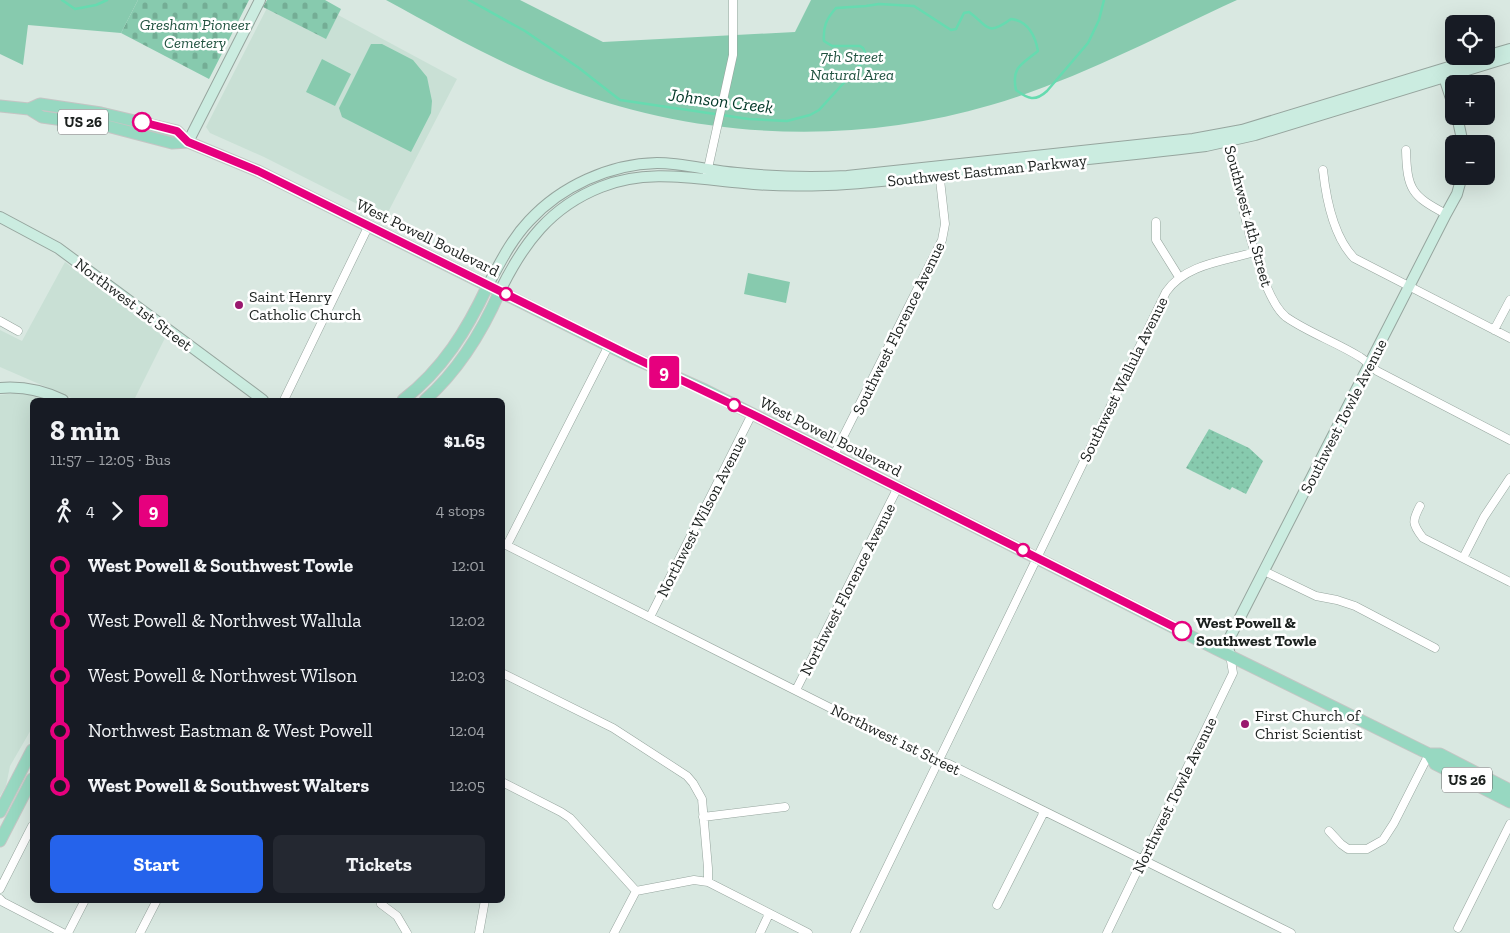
<!DOCTYPE html>
<html lang="en">
<head>
<meta charset="utf-8">
<style>
	body { margin:0; font-family:"Zilla Slab",serif; background:#242831; color:#f1f3f6; height:100vh; display:flex; flex-direction:column; font-size:19px; white-space:nowrap }
	* { box-sizing:border-box; margin:0 }
	p { font-size:16px; color:#9ea1a6 }
	.icon { flex:none; width:28px; height:28px; fill:none; stroke:currentColor; stroke-width:2; stroke-linecap:round; stroke-linejoin:round }
	.map { position:relative; flex:1; overflow:hidden }
	.drawer { position:absolute; left:30px; top:398px; width:475px; height:505px; display:flex; flex-direction:column; background:#171b24; border-radius:8px; box-shadow:0 5px 20px #0002 }
	.drawer>* { flex:none }
	.badge { padding:0 10px; border-radius:4px; font-size:18px; line-height:32px }
	.buttons { position:absolute; left:1445px; top:15px; display:grid; gap:10px }
	.buttons a { display:grid; place-items:center; width:50px; height:50px; border-radius:8px; background:#171b24; box-shadow:0 5px 20px #0002; font-size:25px }
	.map>.badge { position:absolute; translate:-50% -50%; box-shadow:0 0 0 2px #fff }
	.legs { display:flex; align-items:center; gap:8px; height:55px; padding:0 20px; font-size:16px }
	.legs p { margin-inline-start:auto }
	.head { display:flex; align-items:center; justify-content:space-between; height:85px; padding:0 20px }
	h1 { font-size:28px; font-weight:800; line-height:38px }
	.button { display:flex; gap:10px; margin-top:auto; padding:10px 20px }
	.button a { flex:1; height:58px; border-radius:8px; background:#2563eb; color:#fff; font-size:20px; font-weight:800; line-height:58px; text-align:center }
	.button a+a { background:#242831; color:#f1f3f6 }
	ul { padding:0 20px; list-style:none }
	li { display:flex; align-items:center; gap:18px; height:55px; font-size:19px }
	li i { display:grid; place-items:center; width:8px; height:100%; margin:0 6px; background:currentColor }
	li i::after { content:''; width:12px; height:12px; margin:-6px; border:4px solid; border-radius:50%; background:#171b24 }
	li p { margin-inline-start:auto }
	li:first-child i { background:linear-gradient(#0000 50%,currentColor 0) }
	li:last-child i { background:linear-gradient(currentColor 50%,#0000 0) }
	.map>svg:first-child { display:block }
</style>
</head>
<body>
<div class="map">
<svg width="1510" height="933" viewBox="0 0 1510 933">
	<defs>
		<pattern id="cemetery-stones" width="16" height="16" patternUnits="userSpaceOnUse" patternTransform="scale(1.25)"><rect width="16" height="16" fill="#87caae"/><path d="M2 7V4a2 2 0 0 1 4 0v3zM10 15v-3a2 2 0 0 1 4 0v3z" fill="#74ad95"/></pattern>
		<pattern id="garden-dots" width="8" height="8" patternUnits="userSpaceOnUse" patternTransform="scale(1.25)"><rect width="8" height="8" fill="#87caae"/><path d="M2 2h.1M6 6h.1" fill="none" stroke="#74ad95" stroke-width="1.8" stroke-linecap="round"/></pattern>
	</defs>
	<rect width="100%" height="100%" fill="#d9e8e1"/>
	<path fill="#c9e0d5" d="M267,8L326,38L338,15L457,79L385,218L264,157L210,133L206,127Z
		M65,262L165,338L134,400H76L0,367V330L22,341Z
		M15,393L26,394L45,400H32V728L10,766L6,786L0,796V395Z"/>
	<path fill="url(#cemetery-stones)" d="M138,0H249L209,79L121,33Z
		M267,0H325L341,9L326,39L263,7Z"/>
	<path fill="#87caae" d="M0,0H138L121,33L28,25L23,65L0,54Z
		M386,0H520L603,42L795,32L811,0H1237C1156,37 1077,80 991,105C849,147 694,139 556,85C497,62 441,30 386,0Z
		M371,44H382L413,60L427,77L432,101L431,113L411,152L342,117L339,108Z
		M322,59L351,74L335,106L306,92Z
		M748,273L790,282L786,303L744,294Z"/>
	<path fill="url(#garden-dots)" d="M1209,429L1249,448L1263,461L1246,494L1232,487L1230,490L1186,468Z"/>
	<g fill="none" stroke-linecap="round" stroke-linejoin="round">
		<path stroke="#66dbb0" stroke-width="2.5" d="M62,0L75,9L96,5L107,0
			M469,0L525,31L579,68L620,100L749,119L787,121L810,115L819,110L862,63L865,52L863,48L860,46H832L824,41C823,27 826,19 836,8L866,6L879,4L914,6L951,30L956,29L964,13L969,12C989,26 986,37 1011,19C1028,21 1035,35 1038,51C1022,64 1011,67 1016,90C1028,99 1035,102 1047,91L1088,43L1099,20L1104,0"/>
		<defs>
			<path id="street" d="M1228,137C1236,176 1257,294 1286,317C1309,333 1336,342 1360,357C1366,361 1372,367 1377,371L1510,440
				M1406,150C1407,190 1412,196 1446,214
				M1323,170C1326,198 1334,237 1354,258L1510,338
				M707,173L733,55V0
				M1156,222V240L1179,277
				M0,321L18,331
				M1494,330L1510,300
				M284,400L369,225
				M834,455L942,240L945,224L939,171
				M1420,506C1412,521 1412,524 1423,538L1510,582
				M502,543L928,757L949,764L1291,933
				M507,545L609,345
				M1463,558L1484,517L1510,478
				M1264,571L1316,596L1337,600L1355,606L1435,648
				M650,617L752,414
				M502,673L613,728L687,776L693,783L702,799L708,868V882
				M796,690L898,487
				M502,782L561,812L570,818L636,891L694,880L708,882L808,933
				M703,817L785,807
				M1329,831L1341,844L1348,849H1367L1383,840L1394,823L1429,754
				M0,889L32,826
				M0,899L3,902L63,933
				M381,904L397,916L407,933
				M997,905L1044,812
				M1458,928L1510,824
				M68,933L85,900
				M140,933L157,900
				M479,933L485,900
				M614,933L636,891
				M760,933L769,914
				M855,933L1166,292C1185,264 1225,261 1255,252
				M1107,933L1233,673L1230,655"/>
			<path id="secondary" d="M1486,56L1510,49
				M1444,77L1454,108
				M1457,116L1463,144
				M188,142L260,0
				M0,217L58,248L263,400
				M488,285C500,263 511,240 529,221C561,186 610,164 657,163C684,163 710,171 737,173C774,177 810,178 847,176L1193,139L1242,130L1485,56
				M500,291C523,244 550,207 601,187C647,168 696,179 744,183C771,186 800,186 827,185C879,183 931,175 983,170C1057,162 1132,155 1206,146L1255,135L1510,57
				M0,388C23,386 42,390 63,400
				M1230,655L1227,643L1446,214L1457,194L1462,176"/>
			<path id="primary" d="M0,106L29,109L42,117L107,126L172,143L188,142
				M29,109L40,104L101,113L177,131L188,142L258,171L631,357L705,390L1216,649L1429,754H1440L1510,790
				M403,400C443,369 467,330 488,285
				M425,400C459,370 482,332 500,291
				M1429,754L1435,764L1510,802
				M0,812L32,750
				M0,841L32,779"/>
		</defs>
		<use href="#street" stroke="#96a59e" stroke-width="9"/>
		<use href="#secondary" stroke="#96a59e" stroke-width="12"/>
		<use href="#primary" stroke="#c4c5c4" stroke-width="13"/>
		<use href="#street" stroke="#fff" stroke-width="8"/>
		<use href="#secondary" stroke="#cbece0" stroke-width="10"/>
		<use href="#primary" stroke="#97d8c1" stroke-width="11"/>
	</g>
	<g fill="none" stroke-linecap="round" stroke-linejoin="round">
		<defs>
			<path id="line-1" d="M142,122L177,131L188,142L258,171L631,356L752,414L1182,631"/>
		</defs>
		<use href="#line-1" stroke="#fff" stroke-width="11"/>
		<use href="#line-1" stroke="#e6007e" stroke-width="8"/>
	</g>
	<g fill="#fff" stroke="#e6007e" stroke-width="2.5">
		<circle cx="142" cy="122" r="9"/>
		<circle cx="506" cy="294" r="6"/>
		<circle cx="734" cy="405" r="6"/>
		<circle cx="1023" cy="550" r="6"/>
		<circle cx="1182" cy="631" r="9"/>
	</g>
	<g fill="#9a186e" stroke="#fff" stroke-width="2">
		<circle cx="239" cy="305" r="5"/>
		<circle cx="1245" cy="724" r="5"/>
	</g>
	<g text-anchor="middle" stroke-width="5" stroke-linejoin="round" paint-order="stroke">
		<g fill="#fff" stroke="#5f6362" stroke-width="1">
			<rect x="58" y="109.5" width="50" height="25" rx="4"/>
			<rect x="1442" y="767.5" width="50" height="25" rx="4"/>
		</g>
		<g font-size="15" font-weight="bold" fill="#1b201e">
			<text x="83" y="127">US 26</text>
			<text x="1467" y="785">US 26</text>
		</g>
		<g font-size="16" font-style="italic" fill="#225341" stroke="#fff">
			<text x="195" y="30">Gresham Pioneer<tspan x="195" dy="18">Cemetery</tspan></text>
			<text x="852" y="62">7th Street<tspan x="852" dy="18">Natural Area</tspan></text>
		</g>
		<g font-size="16" fill="#1b201e" stroke="#fff">
			<text transform="translate(987 170) rotate(-6)" y="6">Southwest Eastman Parkway</text>
			<text transform="translate(1249 216) rotate(75)" y="6">Southwest 4th Street</text>
			<text transform="translate(428 237) rotate(26)" y="6">West Powell Boulevard</text>
			<text transform="translate(134 304) rotate(37)" y="6">Northwest 1st Street</text>
			<text transform="translate(898 328) rotate(-64)" y="6">Southwest Florence Avenue</text>
			<text transform="translate(1123 379) rotate(-64)" y="6">Southwest Wallula Avenue</text>
			<text transform="translate(1343 416) rotate(-63)" y="6">Southwest Towle Avenue</text>
			<text transform="translate(831 436) rotate(27)" y="6">West Powell Boulevard</text>
			<text transform="translate(701 516) rotate(-63)" y="6">Northwest Wilson Avenue</text>
			<text transform="translate(847 589) rotate(-63)" y="6">Northwest Florence Avenue</text>
			<text transform="translate(896 739) rotate(26)" y="6">Northwest 1st Street</text>
			<text transform="translate(1174 795) rotate(-64)" y="6">Northwest Towle Avenue</text>
		</g>
		<g font-size="16" fill="#1b201e" stroke="#fff" text-anchor="start">
			<text x="249" y="302">Saint Henry<tspan x="249" dy="18">Catholic Church</tspan></text>
			<text x="1255" y="721">First Church of<tspan x="1255" dy="18">Christ Scientist</tspan></text>
		</g>
		<g font-size="16" font-weight="bold" fill="#1b201e" stroke="#fff" text-anchor="start">
			<text x="1196" y="628">West Powell &amp;<tspan x="1196" dy="18">Southwest Towle</tspan></text>
		</g>
		<g font-size="18" font-style="italic" fill="#003727" stroke="#fff">
			<text transform="translate(721 101) rotate(7)" y="6">Johnson Creek</text>
		</g>
	</g>
</svg>
<div class="buttons">
<a><svg class="icon" aria-label="locate" viewBox="0 0 24 24"><circle cx="12" cy="12" r="6"/><path d="M12 2v4M12 18v4M2 12h4M18 12h4"/></svg></a>
<a>+</a>
<a>−</a>
</div>
<b class="badge" style="left:664px;top:372px;background:#e6007e;color:#fff">9</b>
<section class="drawer">
<div class="head"><div><h1>8 min</h1><p>11:57 – 12:05 · Bus</p></div><b>$1.65</b></div>
<div class="legs"><svg class="icon" aria-label="walk" viewBox="0 0 24 24"><circle cx="13" cy="4" r="2"/><path d="M13 8l-2 6 4 7M11 14l-3 7M7 12l3-4h3l4 4"/></svg>4<svg class="icon" aria-label="forward" viewBox="0 0 24 24"><path d="M9 5l7 7-7 7"/></svg><b class="badge" style="background:#e6007e;color:#fff">9</b><p>4 stops</p></div>
<ul>
<li><i style="color:#e6007e"></i><b>West Powell &amp; Southwest Towle</b><p>12:01</p></li>
<li><i style="color:#e6007e"></i><span>West Powell &amp; Northwest Wallula</span><p>12:02</p></li>
<li><i style="color:#e6007e"></i><span>West Powell &amp; Northwest Wilson</span><p>12:03</p></li>
<li><i style="color:#e6007e"></i><span>Northwest Eastman &amp; West Powell</span><p>12:04</p></li>
<li><i style="color:#e6007e"></i><b>West Powell &amp; Southwest Walters</b><p>12:05</p></li>
</ul>
<div class="button"><a>Start</a><a>Tickets</a></div>
</section>
</div>
</body>
</html>
